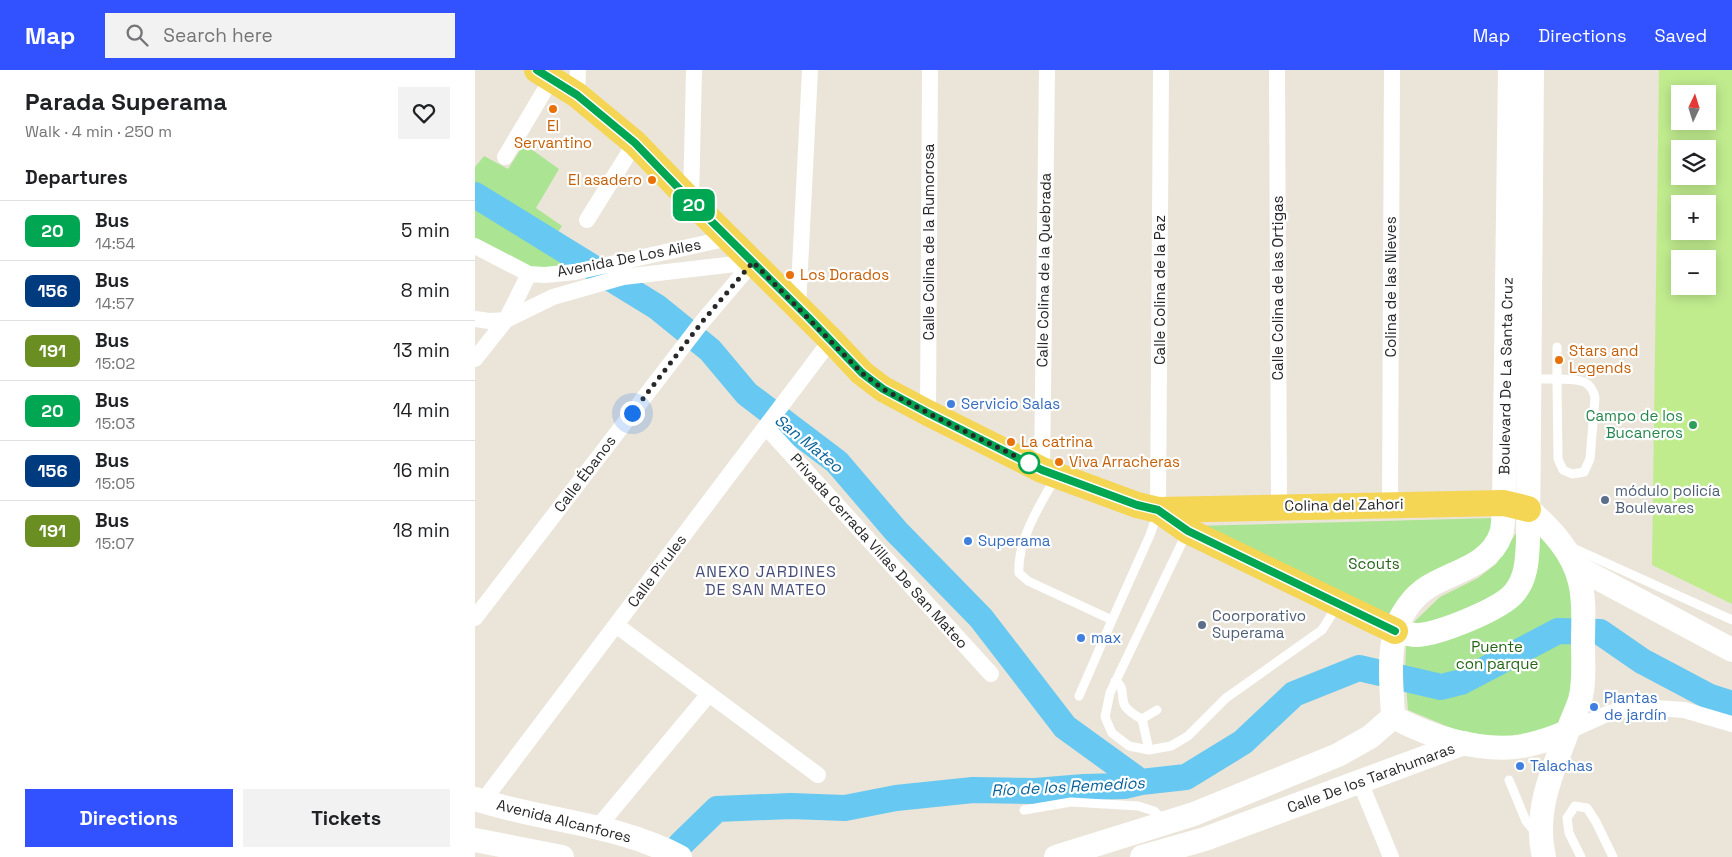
<!DOCTYPE html>
<html lang="en">
<head>
<meta charset="utf-8">
<style>
	body { margin:0; font-family:"Space Grotesk",sans-serif; background:#f2f2f2; color:#202124; height:100vh; display:flex; flex-direction:column; font-size:19px; white-space:nowrap }
	* { box-sizing:border-box; margin:0 }
	p { font-size:16px; color:#757577 }
	.icon { flex:none; width:28px; height:28px; fill:none; stroke:currentColor; stroke-width:2; stroke-linecap:round; stroke-linejoin:round }
	.map { position:relative; flex:1; overflow:hidden }
	.sheet { display:flex; flex-direction:column; background:#fff; width:475px }
	.sheet>* { flex:none }
	.badge { padding:0 10px; border-radius:8px; font-size:18px; line-height:32px }
	.needle { width:32px; rotate:4deg }
	.fabs { position:absolute; left:1196px; top:15px; display:grid; gap:10px }
	.fabs a { display:grid; place-items:center; width:45px; height:45px; border-radius:0px; background:#fff; box-shadow:0 2px 12px #0003; font-size:25px }
	.you { position:absolute; width:25px; height:25px; margin:-12px; border:4px solid #fff; border-radius:50%; background:#1a73e8; box-shadow:0 0 0 8px #1a73e833 }
	.map>.badge { position:absolute; translate:-50% -50%; box-shadow:0 0 0 2px #fff }
	h2 { padding:0 25px; font-size:19px; line-height:45px }
	.round { display:grid; place-items:center; flex:none; width:52px; height:52px; border-radius:0px; background:#f2f2f2 }
	.summary { display:flex; align-items:center; justify-content:space-between; height:85px; padding:0 25px }
	h1 { font-size:24px; font-weight:600; line-height:38px }
	.cta { display:flex; gap:10px; margin-top:auto; padding:10px 25px }
	.cta a { flex:1; height:58px; border-radius:0px; background:#3251ff; color:#fff; font-size:20px; font-weight:600; line-height:58px; text-align:center }
	.cta a+a { background:#f2f2f2; color:#202124 }
	ul { padding:0; list-style:none }
	li { display:flex; align-items:center; gap:15px; height:60px; padding:0 25px; border-top:1px solid #e0e0e0 }
	li div { flex:1 }
	li b { display:block; font-size:19px }
	li em { font-style:normal }
	li .badge { min-width:55px; font-weight:700; text-align:center }
	header { display:flex; align-items:center; gap:30px; box-sizing:border-box; height:70px; padding:0 25px; background:#3251ff; color:#fff }
	header strong { font-size:24px }
	nav { display:flex; gap:28px; margin-inline-start:auto; font-size:18px }
	.search { width:350px; height:45px; background:#f2f2f2; display:flex; align-items:center; gap:12px; box-sizing:border-box; padding:0 18px; border-radius:0px; color:#757577; font-size:19px }
	main { display:flex; flex:1; min-height:0 }
	.map>svg:first-child { display:block }
</style>
</head>
<body>
<header>
<strong>Map</strong>
<div class="search"><svg class="icon" aria-label="search" viewBox="0 0 24 24"><circle cx="10" cy="10" r="6"/><path d="M15 15l6 6"/></svg>Search here</div>
<nav><a>Map</a><a>Directions</a><a>Saved</a></nav>
</header>
<main>
<section class="sheet">
<div class="summary"><div><h1>Parada Superama</h1><p>Walk · 4 min · 250 m</p></div><a class="round"><svg class="icon" aria-label="heart" viewBox="0 0 24 24"><path d="M12 20l-8-8c-3-5 5-10 8-4 3-6 11-1 8 4z"/></svg></a></div>
<h2>Departures</h2>
<ul>
<li><span class="badge" style="background:#00a651;color:#fff">20</span><div><b>Bus</b><p>14:54</p></div><em>5 min</em></li>
<li><span class="badge" style="background:#003b80;color:#fff">156</span><div><b>Bus</b><p>14:57</p></div><em>8 min</em></li>
<li><span class="badge" style="background:#6b8e23;color:#fff">191</span><div><b>Bus</b><p>15:02</p></div><em>13 min</em></li>
<li><span class="badge" style="background:#00a651;color:#fff">20</span><div><b>Bus</b><p>15:03</p></div><em>14 min</em></li>
<li><span class="badge" style="background:#003b80;color:#fff">156</span><div><b>Bus</b><p>15:05</p></div><em>16 min</em></li>
<li><span class="badge" style="background:#6b8e23;color:#fff">191</span><div><b>Bus</b><p>15:07</p></div><em>18 min</em></li>
</ul>
<div class="cta"><a>Directions</a><a>Tickets</a></div>
</section>
<div class="map">
<svg width="1257" height="787" viewBox="0 0 1257 787">
	<rect width="100%" height="100%" fill="#ebe4d8"/>
	<path fill="#abe493" d="M49,74L84,99L61,138L87,156L79,168L111,193L54,204L0,176V97L9,86L33,99Z
		M1019,448L1015,471L914,549L719,456Z
		M1043,460L1072,466L1101,519V569L1093,645L1070,665L1019,667L981,660L933,640L930,603L931,576L939,552L965,527L1003,508L1021,494Z"/>
	<path fill="#c0ec8e" fill-rule="evenodd" d="M1184,0H1257V534L1177,495ZM1205,24H1232V51H1205ZM1205,79H1232V106H1205ZM1205,134H1232V161H1205ZM1205,189H1232V216H1205Z"/>
	<g fill="none" stroke-linecap="round" stroke-linejoin="round">
		<path stroke="#67c8f1" stroke-width="26" d="M0,125L182,237L235,280L272,324L362,392L421,461L506,548L590,657L666,712
			M206,774L242,739L316,736L370,738L421,728L498,720L560,721L609,717L649,716L666,712L711,707L768,672L819,624L884,598L966,617L986,612L1083,561L1125,562L1167,591L1235,627L1257,634"/>
		<path stroke="#fff" stroke-width="9" d="M1055,309H1082L1083,389L1088,400L1097,404L1109,402L1115,389L1120,328C1116,307 1100,310 1082,309V277
			M581,407C565,434 542,471 544,503L553,511L637,550L675,465L683,442
			M712,462L635,623L630,647L637,663L654,676L674,680L696,676L713,666L751,628L847,560L862,536
			M1096,477L1257,550
			M640,611C651,617 645,627 650,636C654,642 661,646 667,649L674,680
			M604,626L637,550
			M667,649L682,640
			M1034,710L1051,751L1061,763
			M549,740L596,732L663,736L679,741L688,750
			M1106,787L1094,763L1092,748L1100,736L1112,738L1121,752L1138,787"/>
		<path stroke="#fff" stroke-width="16" d="M802,0L804,436
			M102,25L103,0
			M30,87L77,8
			M216,131L219,0
			M112,150L160,73
			M0,176L54,204L70,205L100,202L254,168
			M323,237L335,0
			M0,249L14,251L31,250L78,227L148,207L278,192
			M0,289L31,250L54,204
			M453,343L455,0
			M291,357L516,604
			M567,400L572,0
			M915,434L917,0
			M683,440L686,0
			M0,548L227,252L278,192
			M141,555L343,705
			M1092,662L1134,643L1154,639L1181,638L1209,640L1257,654
			M885,712L916,787
			M8,731L356,270
			M122,758L234,624"/>
		<path stroke="#fff" stroke-width="24" d="M1053,439C1076,459 1098,482 1105,512C1110,531 1108,553 1108,573C1108,591 1110,612 1105,630C1102,640 1097,649 1094,658C1078,699 1058,742 1069,787
			M1100,496L1257,580
			M920,561C927,563 935,565 942,565C964,564 1027,539 1040,522C1052,507 1052,489 1053,471L1057,0
			M918,647C917,620 913,589 920,563C924,546 938,526 953,517C978,501 1015,496 1026,464C1029,455 1028,443 1029,433L1035,0
			M918,647C956,667 1005,683 1048,676C1063,673 1078,668 1092,662
			M0,729C67,751 142,753 205,787
			M0,770L87,787
			M581,787L719,744L863,685L895,667L918,647
			M667,787L730,769L989,673"/>
		<path stroke="#f4d554" stroke-width="26" d="M62,0L102,25L160,73L216,131L356,270L387,303L408,319L453,343L567,400L662,435L683,440L713,461L920,561
			M683,440L1029,433L1053,439"/>
	</g>
	<g fill="none" stroke-linecap="round" stroke-linejoin="round">
		<defs>
			<path id="line" d="M62,0L102,25L160,73L216,131L334,248L387,303L408,319L453,343L567,400L662,435L683,440L713,461L920,561"/>
		</defs>
		<use href="#line" stroke="#fff" stroke-width="11"/>
		<use href="#line" stroke="#00a651" stroke-width="8"/>
		<path stroke="#282828" stroke-width="5" stroke-dasharray="0 9" d="M157,343L227,252L278,192L387,303L408,319L453,343L554,393"/>
	</g>
	<g fill="#e8710a" stroke="#fff" stroke-width="2">
		<circle cx="78" cy="39" r="5"/>
		<circle cx="177" cy="110" r="5"/>
		<circle cx="315" cy="205" r="5"/>
		<circle cx="1084" cy="290" r="5"/>
		<circle cx="536" cy="372" r="5"/>
		<circle cx="584" cy="392" r="5"/>
	</g>
	<g fill="#3f7fe0" stroke="#fff" stroke-width="2">
		<circle cx="476" cy="334" r="5"/>
		<circle cx="493" cy="471" r="5"/>
		<circle cx="606" cy="568" r="5"/>
		<circle cx="1119" cy="637" r="5"/>
		<circle cx="1045" cy="696" r="5"/>
	</g>
	<circle fill="#2e9e5b" stroke="#fff" stroke-width="2" cx="1218" cy="355" r="5"/>
	<circle fill="#fff" stroke="#00a651" stroke-width="2.5" cx="554" cy="393" r="10"/>
	<g fill="#5c6f8a" stroke="#fff" stroke-width="2">
		<circle cx="1130" cy="430" r="5"/>
		<circle cx="727" cy="555" r="5"/>
	</g>
	<g text-anchor="middle" stroke-width="4.5" stroke-linejoin="round" paint-order="stroke">
		<g font-size="15" fill="#c56008" stroke="#fff" text-anchor="start">
			<text x="78" y="61" text-anchor="middle">El<tspan x="78" dy="17">Servantino</tspan></text>
			<text x="167" y="115" text-anchor="end">El asadero</text>
			<text x="325" y="210">Los Dorados</text>
			<text x="1094" y="286">Stars and<tspan x="1094" dy="17">Legends</tspan></text>
			<text x="546" y="377">La catrina</text>
			<text x="594" y="397">Viva Arracheras</text>
		</g>
		<g font-size="15" fill="#282828" stroke="#fff">
			<text transform="translate(454 172) rotate(-90)" y="5">Calle Colina de la Rumorosa</text>
			<text transform="translate(154 188) rotate(-11)" y="5">Avenida De Los Ailes</text>
			<text transform="translate(569 200) rotate(-89)" y="5">Calle Colina de la Quebrada</text>
			<text transform="translate(916 217) rotate(-90)" y="5">Colina de las Nieves</text>
			<text transform="translate(803 218) rotate(-90)" y="5">Calle Colina de las Ortigas</text>
			<text transform="translate(685 220) rotate(-90)" y="5">Calle Colina de la Paz</text>
			<text transform="translate(1031 306) rotate(-89)" y="5">Boulevard De La Santa Cruz</text>
			<text transform="translate(110 404) rotate(-53)" y="5">Calle Ébanos</text>
			<text transform="translate(869 435) rotate(-1)" y="5">Colina del Zahori</text>
			<text transform="translate(404 481) rotate(48)" y="5">Privada Cerrada Villas De San Mateo</text>
			<text transform="translate(182 501) rotate(-53)" y="5">Calle Pirules</text>
			<text transform="translate(896 708) rotate(-20)" y="5">Calle De los Tarahumaras</text>
			<text transform="translate(89 751) rotate(14)" y="5">Avenida Alcanfores</text>
		</g>
		<g font-size="15" fill="#366cbe" stroke="#fff" text-anchor="start">
			<text x="486" y="339">Servicio Salas</text>
			<text x="503" y="476">Superama</text>
			<text x="616" y="573">max</text>
			<text x="1129" y="633">Plantas<tspan x="1129" dy="17">de jardín</tspan></text>
			<text x="1055" y="701">Talachas</text>
		</g>
		<g font-size="15" fill="#27864d" stroke="#fff" text-anchor="end">
			<text x="1208" y="351">Campo de los<tspan x="1208" dy="17">Bucaneros</tspan></text>
		</g>
		<g font-size="15" fill="#4e5e75" stroke="#fff" text-anchor="start">
			<text x="1140" y="426">módulo policía<tspan x="1140" dy="17">Boulevares</tspan></text>
			<text x="737" y="551">Coorporativo<tspan x="737" dy="17">Superama</tspan></text>
		</g>
		<g font-size="15" fill="#246517" stroke="#fff">
			<text x="899" y="499">Scouts</text>
			<text x="1022" y="582">Puente<tspan x="1022" dy="17">con parque</tspan></text>
		</g>
		<g font-size="16" font-style="italic" fill="#09639a" stroke="#fff">
			<text transform="translate(334 373) rotate(39)" y="6">San Mateo</text>
			<text transform="translate(593 716) rotate(-3)" y="6">Río de los Remedios</text>
		</g>
		<g font-size="16" letter-spacing="1" fill="#474e79" stroke="#fff">
			<text x="291" y="507">ANEXO JARDINES<tspan x="291" dy="18">DE SAN MATEO</tspan></text>
		</g>
	</g>
</svg>
<div class="fabs">
<a><svg class="needle" viewBox="-14 -14 28 28"><path d="M0-13l5 13h-10z" fill="#e53935"/><path d="M0 13l5-13h-10z" fill="#757577"/></svg></a>
<a><svg class="icon" aria-label="layers" viewBox="0 0 24 24"><path d="M12 4l9 5-9 5-9-5zM3 14l9 5 9-5"/></svg></a>
<a>+</a>
<a>−</a>
</div>
<div class="you" style="left:157px;top:343px"></div>
<b class="badge" style="left:219px;top:135px;background:#00a651;color:#fff">20</b>
</div>
</main>
</body>
</html>
